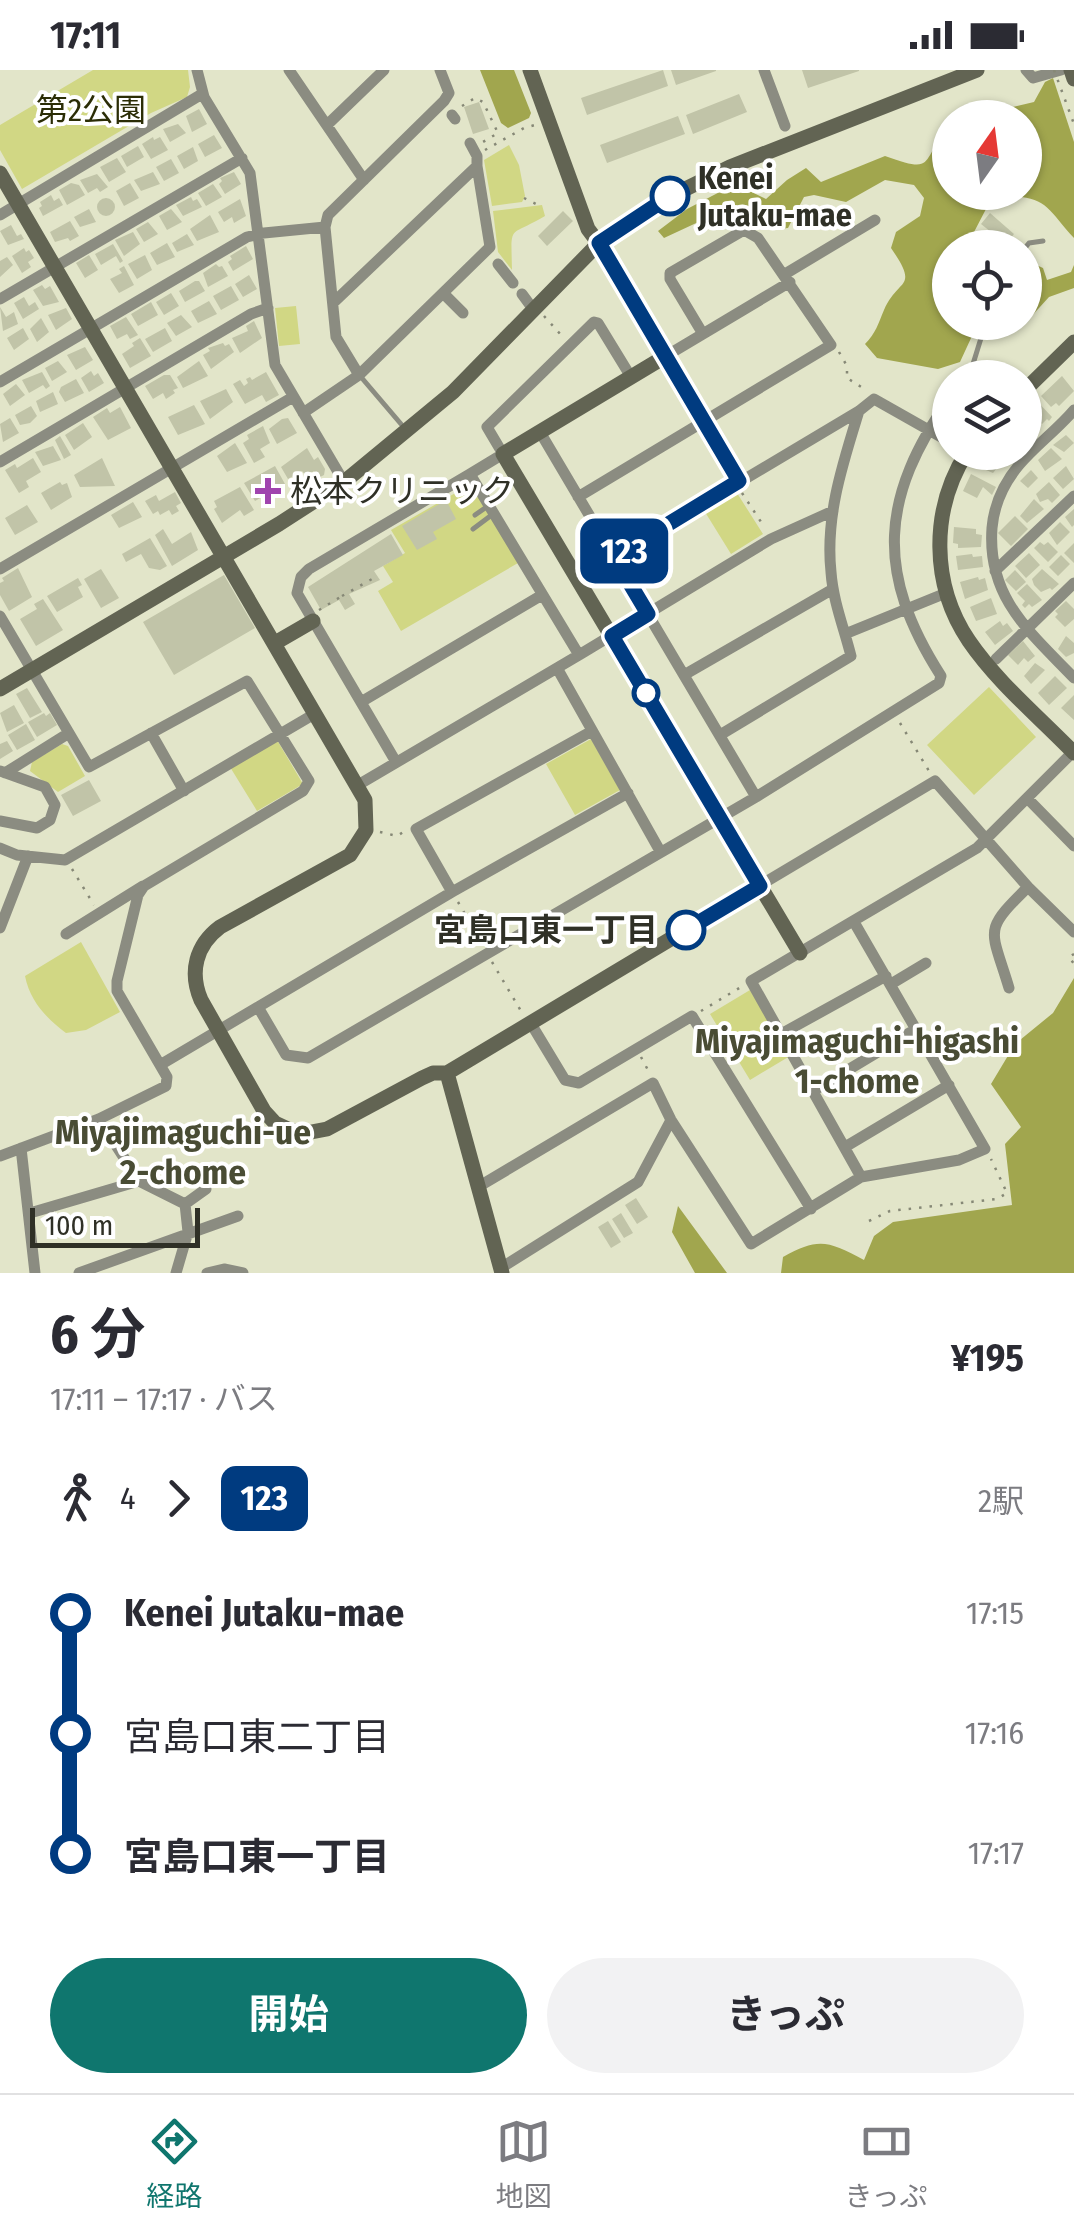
<!DOCTYPE html>
<html lang="ja">
<head>
<meta charset="utf-8">
<style>
	body { margin:0; font-family:"Fira Sans Condensed","Noto Sans JP",sans-serif; background:#f2f2f3; color:#2b2b33; height:100vh; display:flex; flex-direction:column; font-size:38px; white-space:nowrap }
	* { box-sizing:border-box; margin:0 }
	p { font-size:32px; color:#7c7c81 }
	.icon { flex:none; width:55px; height:55px; fill:none; stroke:currentColor; stroke-width:2; stroke-linecap:round; stroke-linejoin:round }
	.map { position:relative; height:1203px; overflow:hidden }
	.details { display:flex; flex-direction:column; background:#fff; flex:1 }
	.details>* { flex:none }
	.badge { padding:0 20px; border-radius:15px; font-size:35px; line-height:65px }
	.needle { width:65px; rotate:14deg }
	.fabs { position:absolute; left:932px; top:30px; display:grid; gap:20px }
	.fabs a { display:grid; place-items:center; width:110px; height:110px; border-radius:50%; background:#fff; box-shadow:0 2px 8px #0004; font-size:50px }
	.scale { position:absolute; left:30px; bottom:25px; width:170px; box-sizing:border-box; padding-left:10px; border:5px solid #2f3026; border-top:0; font-size:28px; line-height:35px; white-space:nowrap; color:#2f3026; -webkit-text-stroke:8px #fff; paint-order:stroke }
	.map>.badge { position:absolute; translate:-50% -50%; box-shadow:0 0 0 5px #fff }
	.legs { display:flex; align-items:center; gap:15px; height:110px; padding:0 50px; font-size:32px }
	.legs p { margin-inline-start:auto }
	.overview { display:flex; align-items:center; justify-content:space-between; height:170px; padding:0 50px }
	h1 { font-size:55px; font-weight:700; line-height:75px }
	.cta { display:flex; gap:20px; margin-top:auto; padding:20px 50px }
	.cta a { flex:1; height:115px; border-radius:60px; background:#0f766e; color:#fff; font-size:40px; font-weight:700; line-height:115px; text-align:center }
	.cta a+a { background:#f2f2f3; color:#2b2b33 }
	ul { padding:0 50px; list-style:none }
	li { display:flex; align-items:center; gap:35px; height:120px; font-size:38px }
	li i { display:grid; place-items:center; width:15px; height:100%; margin:0 12px; background:currentColor }
	li i::after { content:''; width:25px; height:25px; margin:-12px; border:8px solid; border-radius:50%; background:#fff }
	li p { margin-inline-start:auto }
	li:first-child i { background:linear-gradient(#0000 50%,currentColor 0) }
	li:last-child i { background:linear-gradient(currentColor 50%,#0000 0) }
	.status { display:flex; justify-content:space-between; align-items:center; height:70px; padding:0 50px; background:#fff; direction:ltr }
	.status svg { height:28px; fill:currentColor }
	.tabs { display:flex; justify-content:space-around; align-items:center; height:140px; border-top:2px solid #e1e1e2; background:#fff; font-size:28px; color:#7c7c81 }
	.tabs a { display:grid; justify-items:center; gap:5px }
	.tabs .current { color:#0f766e }
	.map>svg:first-child { display:block }
</style>
</head>
<body>
<div class="status"><b>17:11</b><svg viewBox="0 0 49 12"><path d="M0 12V9h3v3zM5 12V6h3v6zM10 12V3h3v9zM15 12V0h3v12zM26 1h20v11H26zM47 4h2v5h-2z"/></svg></div>
<div class="map">
<svg width="1074" height="1203" viewBox="0 0 1074 1203">
	<rect width="100%" height="100%" fill="#e2e5c9"/>
	<path fill="#d1d784" d="M93,0H188L190,17L187,27L151,43L22,119L0,80V55Z
		M509,75L519,95L525,126L522,132L492,136L484,90Z
		M542,135L545,146C508,168 511,152 512,200L498,182L493,141Z
		M296,236L300,274L279,276L275,238Z
		M471,414L518,493L401,561L378,521L393,512L383,496L405,483L391,460Z
		M737,423L763,464L731,484L705,442Z
		M989,617L1036,667L974,725L927,675Z
		M591,669L620,720L575,745L546,694Z
		M277,670L303,714L257,741L230,697Z
		M62,674L68,676L85,706L58,722L30,701L32,692Z
		M81,872L120,942L86,960L66,963C46,948 30,931 25,906Z
		M750,920L790,986L750,1010L710,944Z"/>
	<path fill="#a1a64e" d="M480,0H514L531,43L529,48L508,58L501,53Z
		M1053,8L1074,72V168C1046,137 1046,124 1000,127L986,139L973,164L957,177L950,178V252L972,253V266L960,292L938,299L877,288L865,274C876,263 878,254 884,240C898,207 920,220 891,178L896,162L920,146L924,128L914,115L885,110L846,132L814,125L804,127L788,158L770,160L752,140L735,135L664,168L658,161L687,139L735,114L766,129L787,110L806,98L821,112L885,86C940,106 917,88 950,61V122H1025V48L972,47L1034,32L1045,12Z
		M1032,193L1043,198L1047,210L1071,202L1074,195V218L1049,227L1029,249L1025,248V200Z
		M1074,908V1203H781L783,1187C819,1167 828,1171 864,1190L874,1166L893,1152L1012,1135L1005,1074L1021,1057L991,1014L1015,974L1053,943Z
		M678,1136L727,1203H695L672,1162Z"/>
	<path fill="#c1c4a8" d="M663,0L668,16L587,45L581,28Z
		M671,0H716V1L676,15Z
		M802,0H859V1L808,18Z
		M739,24L747,42L693,64L686,45Z
		M479,32L489,59L473,64L464,37Z
		M199,39L207,54L192,62L186,46Z
		M678,46L685,64L607,93L600,75Z
		M178,54L186,63L170,72L163,59Z
		M214,65L222,78L205,87L198,74Z
		M153,67L154,70L160,67L168,80L151,89L142,74Z
		M138,76L144,87L127,97L121,86Z
		M193,77L198,91L184,99L177,86Z
		M117,88L126,102L109,112L100,97Z
		M171,89L179,103L164,111L156,97Z
		M153,102L160,114L141,121L134,110Z
		M234,102L241,114L225,124L219,114L222,111L220,108Z
		M97,104L108,117L100,122L97,118L88,123L80,110Z
		M71,113L79,115L85,125L67,135L59,120Z
		M130,113L139,128L124,136L116,121Z
		M213,114L222,127L206,136L198,123Z
		M51,125L54,131L59,128L63,135L43,146L39,138L42,136L40,132Z
		M191,127L193,131L197,129L202,137L183,146L176,135Z
		M97 137a9 9 0 1 1 18 0a9 9 0 1 1-18 0Z
		M240,129L246,146L234,153L232,147L224,152L218,142Z
		M89,139L96,152L80,157L74,147Z
		M171,139L182,152L167,160L159,146Z
		M563,141L573,151L547,176L538,166Z
		M990,143L1014,164L1006,174L981,154Z
		M210,145L219,162L197,171L190,159Z
		M70,151L79,166L70,171L68,168L55,172L50,162Z
		M148,152L158,164L144,172L136,159Z
		M11,155L17,166L21,164L24,169L8,175L0,161Z
		M133,162L140,174L124,186L115,170Z
		M187,164L194,175L177,182L172,173Z
		M167,173L175,187L157,195L150,183Z
		M113,174L123,191L120,193L116,186L101,195L95,184Z
		M246,176L253,189L233,201L228,192L232,189L230,186Z
		M24,178L26,182L29,180L34,188L28,192L31,197L22,203L12,186Z
		M89,185L98,200L85,208L76,193Z
		M145,185L152,200L137,209L128,194Z
		M7,187L13,195L0,207V191Z
		M216,194L219,197L222,196L228,206L208,217L203,203Z
		M124,196L134,215L119,223L110,209L122,203L119,199Z
		M249,205L257,219L243,227L235,214Z
		M195,211H199L205,221L185,232L179,221Z
		M42,215L45,219L50,216L59,232L43,236L33,220Z
		M231,216L239,230L221,240L213,226Z
		M171,223L179,236L164,245L156,232Z
		M24,227L29,236L35,232L39,239L23,249L14,233Z
		M209,231L217,244L198,253L191,241Z
		M151,232L158,245L138,256L131,244Z
		M0,237L6,247L14,242L18,254L3,261Z
		M66,238L72,249L56,260L48,245Z
		M181,245L192,257L176,266L167,253Z
		M126,247L138,265L130,269L127,264L117,269L110,256Z
		M41,248L49,262L37,272L30,259Z
		M254,251L262,268L240,283L232,268L248,261L246,256Z
		M23,258L29,269L14,280L7,268Z
		M165,258L172,271L153,282L145,269Z
		M140,268L151,286L130,298L122,284L134,276L132,273Z
		M223,273L225,276L229,274L234,282L211,299L203,285L210,281L208,278Z
		M85,277L93,290L76,300L67,285Z
		M58,291L67,302L52,311L45,298Z
		M199,291L208,306L183,318L177,307Z
		M91,301L94,306L98,303L104,313L89,322L81,308Z
		M42,302L50,316L46,319L43,315L29,323L22,310Z
		M266,302L279,325L266,332L262,325L245,334L233,314L240,310L244,316L248,313L246,309L250,307L252,310Z
		M164,305H170L178,318L173,320L175,323L166,329L163,323L153,329L145,316Z
		M1062,306L1074,321L1059,336L1056,333L1051,337L1041,326Z
		M76,309L84,323L65,332L59,322L61,317Z
		M16,314L25,325L10,336L3,324Z
		M226,319L233,332L210,349L200,331Z
		M53,322L58,334L40,342L36,331Z
		M1035,329L1052,347L1049,351L1047,349L1042,354L1032,343L1029,346L1025,342Z
		M194,335L205,354L178,365L168,347Z
		M31,336L37,346L30,353L20,355L15,345Z
		M120,337L131,358L108,370L93,347L107,338L110,343Z
		M10,348L19,363L3,372L0,354Z
		M288,348L297,363L277,374L269,359L282,349Z
		M83,353L92,367L74,380L65,365Z
		M263,356L270,373L260,379L265,387L254,393L243,373L249,369L247,365Z
		M1066,365L1074,373L1064,382L1053,375Z
		M60,366L71,385L64,389L55,370Z
		M235,373L247,393L227,402L217,386Z
		M53,376L61,390L43,396L35,382Z
		M307,378L314,390L318,387L325,399L324,405L318,408L314,401L306,406L302,401L288,409L281,397Z
		M1051,378L1062,389L1045,401L1038,390Z
		M983,382L1001,393L993,403L974,395Z
		M33,388L41,402L26,411L29,417L19,423L5,400L15,394L17,398Z
		M102,388L115,416L80,417L74,405Z
		M275,396L285,414L255,431L244,413Z
		M1066,396L1074,409L1063,419L1053,408Z
		M1031,400L1038,408L1028,418L1020,411Z
		M971,404L996,417L992,425L983,417L977,428L963,421Z
		M60,412L62,415L67,413L72,427L51,440L41,423Z
		M1049,412L1060,425L1052,433L1048,429L1040,432L1036,424Z
		M240,417L254,440L244,446L240,440L222,453L214,439L217,437L214,431Z
		M175,422L181,433L176,436L179,441L172,445L169,440L160,445L158,441L153,444L145,431L156,425L159,431Z
		M1034,429L1044,439L1027,453L1020,446Z
		M446,430L456,449L433,462L437,469L417,480L402,456Z
		M133,432L142,447L119,458L111,445Z
		M27,435L38,452L15,465L5,448Z
		M1074,439V455L1072,457L1065,447Z
		M1015,446L1028,459L1011,476L998,463Z
		M1060,452L1070,462L1057,475L1049,463Z
		M954,457L976,459V464L982,465L981,477L958,478V474L953,473Z
		M163,459L172,474L191,462L198,480L172,496L155,465Z
		M391,464L403,485L374,501L380,510L349,524L355,534L345,540L339,530L321,540L308,517Z
		M150,468L167,496L160,500L149,498L141,484L126,492L122,484Z
		M1040,472L1044,475L1048,472L1058,482L1048,492L1034,478Z
		M1074,473V493L1064,483Z
		M1029,483L1040,495L1026,508L1015,496Z
		M972,484L973,487L982,486L983,497L958,500L956,486Z
		M1061,485L1070,494L1058,506L1049,497Z
		M18,498L32,527L9,541L0,525V513L4,511L2,508Z
		M101,499L119,528L101,538L84,509Z
		M1042,499L1059,514L1052,520L1050,518L1041,522L1034,515L1032,509Z
		M1015,500L1026,512L1016,521L1005,510Z
		M224,505L255,558L174,605L143,552Z
		M978,507L979,510L985,508L988,520L965,529L960,512Z
		M78,508L82,515L78,517L83,527L57,542L47,526Z
		M1027,514L1042,530L1032,537L1029,534L1025,538L1022,535L1025,531L1017,523Z
		M991,528L997,544L976,551L970,537Z
		M43,529L63,560L36,576L20,549L37,539L34,534Z
		M1066,531L1074,539V549L1065,557L1055,547L1058,544L1055,541Z
		M1000,551L1003,556L1007,553L1013,561L995,575L985,562Z
		M1066,566L1074,573V583L1066,587L1058,579Z
		M1023,571L1035,586L1028,592L1024,588L1018,595L1008,585Z
		M1035,593L1045,600L1031,614L1024,606Z
		M1055,606L1067,618L1049,635L1038,623Z
		M27,618L42,642L30,648L16,624Z
		M1074,625V650L1061,638Z
		M14,635L24,653L7,662L0,643Z
		M44,643L46,646L50,643L57,655L37,667L28,652Z
		M26,654L35,670L17,680L8,665Z
		M7,671L13,681L0,689V674Z
		M89,710L101,731L73,746L61,725Z
		M636,1128L648,1147L637,1154L625,1135Z
		M621,1143L633,1163L624,1168L612,1149Z
		M608,1151L621,1172L611,1178L598,1157Z"/>
	<g fill="none" stroke-linecap="round" stroke-linejoin="round">
		<path stroke="#868876" stroke-width="2.5" stroke-dasharray="2.5 8" stroke-linecap="butt" d="M462,36L475,28L483,32L498,63L483,72
			M485,80L524,58L535,55
			M524,128L538,135
			M544,246L562,266
			M839,282L847,296V308L866,320
			M742,423L765,458
			M342,526L372,509
			M319,540L342,526
			M900,653L929,701
			M380,762L397,766L405,761
			M72,799L94,835
			M458,832L482,873
			M1074,884L1069,887L1074,894
			M492,892L521,941
			M701,941L741,917
			M641,987L649,1002
			M869,1151L890,1141L997,1129L1007,1123L991,1089"/>
		<path stroke="#8b8c81" stroke-width="5" d="M1025,178L1029,173L1043,171
			M361,307L401,354
			M964,308L973,294L986,252
			M475,445L488,436
			M473,459L493,444"/>
		<path stroke="#8b8c81" stroke-width="11" d="M197,0L204,27L250,103L275,295L344,412
			M289,0L364,110
			M764,0L785,56
			M1026,0L1033,8L1061,0
			M452,45L455,49
			M327,55L384,0
			M470,73L477,86V96
			M0,145L202,24
			M498,194L513,213
			M785,204L875,150
			M443,223L463,243
			M522,224L533,239
			M0,229L242,88
			M359,305L336,267L325,157L328,145L444,31L449,23L440,0
			M631,307L598,253L594,252L487,357L503,384L470,404L579,585L771,469L833,441
			M0,312L247,167L264,163L325,157
			M1074,340C1057,360 1036,375 1019,395C1004,413 994,435 992,458C987,528 1030,562 1074,608
			M303,343L359,305L490,177L477,96L333,233
			M540,362L756,727
			M0,392L251,244L268,238
			M739,411L666,286L790,212
			M578,427L831,275L758,168L744,160L670,203V209L703,264
			M614,487L859,341L874,329L950,372
			M0,499L293,327
			M995,501L1074,426
			M0,546L89,697L247,611L309,711L303,721L144,816L138,825L117,911V921L167,1007L166,1016L99,1049L0,1086
			M845,564L946,523
			M996,589L1074,513
			M557,598L660,781
			M684,605L833,519
			M361,632L542,525
			M151,663L184,721
			M720,665L851,586C844,558 833,531 831,502C825,446 843,393 859,341
			M396,692L297,523L301,507L309,499L470,404
			M0,701L45,717L55,735L50,750L37,758L0,751
			M5,703L69,663
			M358,715L579,585
			M1028,729L1074,776
			M0,778L17,785L65,790L316,643
			M759,816L935,711L1028,817L1074,862
			M452,822L416,759L592,661
			M0,858L28,786
			M66,864L143,816
			M891,914L926,893
			M1009,918C991,858 982,862 1028,817
			M258,937L286,985L308,988L756,727L939,613L941,606C875,503 880,427 950,328
			M530,952L565,1010L579,1013L692,946L811,1139
			M781,964L886,906
			M160,995L452,822L628,723
			M813,1021L916,959
			M99,1049L139,1111L185,1134L188,1162L176,1203
			M845,1077L949,1015
			M21,1078L35,1203
			M861,1107L751,911L977,778L1073,682
			M478,1117L653,1013L671,1050L751,1174L861,1107L959,1090L985,1079L854,852
			M185,1134L206,1119
			M30,1143L139,1111
			M501,1198L638,1112L671,1050
			M79,1203L238,1146
			M207,1203L224,1199L243,1203"/>
		<path stroke="#626453" stroke-width="15" d="M530,0L588,159L609,187L666,286L503,384L800,883
			M1071,0L1074,9
			M0,103L365,730L366,760L350,785L220,857C196,875 189,902 201,930L264,1041L275,1053L290,1060L306,1063L327,1059L422,1008L433,1003H447L759,816
			M1025,320L1074,272
			M967,382C930,440 931,515 969,571C997,612 1039,647 1074,683
			M275,573L313,551
			M0,619L279,454L344,412L453,322L599,173L663,130L730,97L977,0
			M447,1003L502,1203"/>
		<path stroke="#868876" stroke-width="2.5" stroke-dasharray="2.5 8" stroke-linecap="butt" d="M1054,0L1074,54"/>
	</g>
	<g fill="none" stroke-linecap="round" stroke-linejoin="round">
		<defs>
			<path id="line-1" d="M670,126L599,173L739,411L614,487L648,544L612,566L760,816L686,860"/>
		</defs>
		<use href="#line-1" stroke="#fff" stroke-width="22"/>
		<use href="#line-1" stroke="#003b80" stroke-width="15"/>
	</g>
	<g fill="#fff" stroke="#003b80" stroke-width="5">
		<circle cx="670" cy="126" r="18"/>
		<circle cx="646" cy="623" r="12"/>
		<circle cx="686" cy="860" r="18"/>
	</g>
	<path fill="#a044ae" stroke="#fff" stroke-width="4" d="M263 406h10v10h10v10h-10v10h-10v-10h-10v-10h10z"/>
	<g text-anchor="middle" stroke-width="8" stroke-linejoin="round" paint-order="stroke">
		<g font-size="32" fill="#2b2d06" stroke="#fff">
			<text x="91" y="51">第2公園</text>
		</g>
		<g font-size="32" font-weight="bold" fill="#2f3026" stroke="#fff" text-anchor="start">
			<text x="698" y="119">Kenei<tspan x="698" dy="37">Jutaku-mae</tspan></text>
			<text x="658" y="871" text-anchor="end">宮島口東一丁目</text>
		</g>
		<g font-size="32" fill="#2f3026" stroke="#fff" text-anchor="start">
			<text x="290" y="432">松本クリニック</text>
		</g>
		<g font-size="35" font-weight="bold" fill="#494c34" stroke="#fff">
			<text x="857" y="983">Miyajimaguchi-higashi<tspan x="857" dy="40">1-chome</tspan></text>
			<text x="183" y="1074">Miyajimaguchi-ue<tspan x="183" dy="40">2-chome</tspan></text>
		</g>
	</g>
</svg>
<div class="fabs">
<a><svg class="needle" viewBox="-14 -14 28 28"><path d="M0-13l5 13h-10z" fill="#e53935"/><path d="M0 13l5-13h-10z" fill="#7c7c81"/></svg></a>
<a><svg class="icon" aria-label="locate" viewBox="0 0 24 24"><circle cx="12" cy="12" r="6"/><path d="M12 2v4M12 18v4M2 12h4M18 12h4"/></svg></a>
<a><svg class="icon" aria-label="layers" viewBox="0 0 24 24"><path d="M12 4l9 5-9 5-9-5zM3 14l9 5 9-5"/></svg></a>
</div>
<div class="scale">100 m</div>
<b class="badge" style="left:624px;top:481px;background:#003b80;color:#fff">123</b>
</div>
<section class="details">
<div class="overview"><div><h1>6 分</h1><p>17:11 – 17:17 · バス</p></div><b>¥195</b></div>
<div class="legs"><svg class="icon" aria-label="walk" viewBox="0 0 24 24"><circle cx="13" cy="4" r="2"/><path d="M13 8l-2 6 4 7M11 14l-3 7M7 12l3-4h3l4 4"/></svg>4<svg class="icon" aria-label="forward" viewBox="0 0 24 24"><path d="M9 5l7 7-7 7"/></svg><b class="badge" style="background:#003b80;color:#fff">123</b><p>2駅</p></div>
<ul>
<li><i style="color:#003b80"></i><b>Kenei Jutaku-mae</b><p>17:15</p></li>
<li><i style="color:#003b80"></i><span>宮島口東二丁目</span><p>17:16</p></li>
<li><i style="color:#003b80"></i><b>宮島口東一丁目</b><p>17:17</p></li>
</ul>
<div class="cta"><a>開始</a><a>きっぷ</a></div>
</section>
<nav class="tabs">
<a class="current"><svg class="icon" aria-label="directions" viewBox="0 0 24 24"><path d="M12 3l9 9-9 9-9-9zM9 14v-3h6M13 9l2 2-2 2"/></svg>経路</a>
<a><svg class="icon" aria-label="map" viewBox="0 0 24 24"><path d="M3 6l6-2 6 2 6-2v14l-6 2-6-2-6 2zM9 4v14M15 6v14"/></svg>地図</a>
<a><svg class="icon" aria-label="tickets" viewBox="0 0 24 24"><path d="M3 7h18v10H3zM15 7v10"/></svg>きっぷ</a>
</nav>
</body>
</html>
